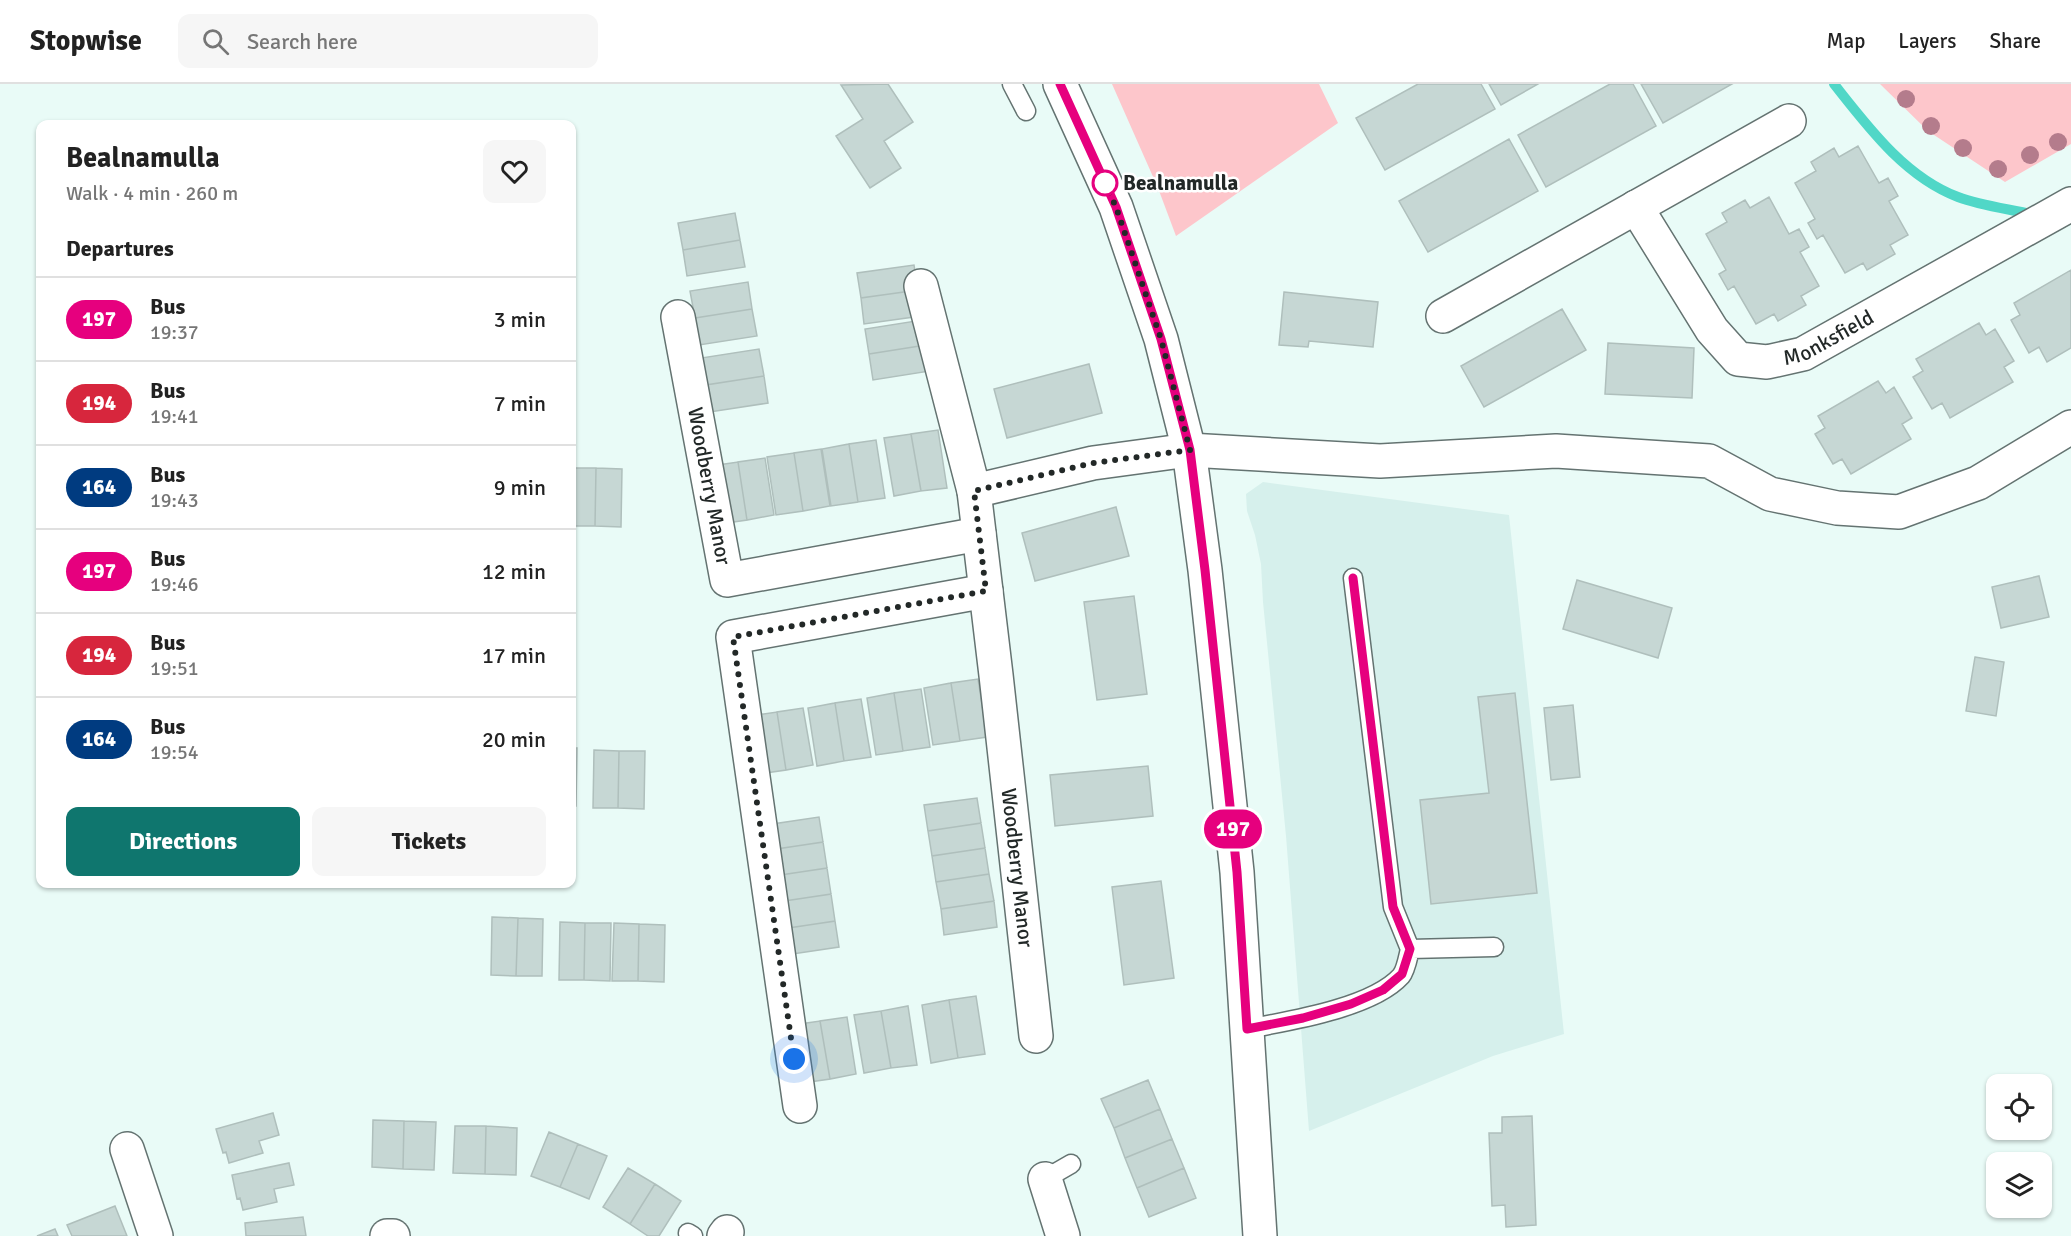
<!DOCTYPE html>
<html lang="en">
<head>
<meta charset="utf-8">
<style>
	body { margin:0; font-family:Signika,sans-serif; background:#f6f6f6; color:#222; height:100vh; display:flex; flex-direction:column; font-size:22px; white-space:nowrap }
	* { box-sizing:border-box; margin:0 }
	p { font-size:20px; color:#767676 }
	.icon { flex:none; width:33px; height:33px; fill:none; stroke:currentColor; stroke-width:2; stroke-linecap:round; stroke-linejoin:round }
	.map { position:relative; flex:1; overflow:hidden }
	.side { position:absolute; left:36px; top:36px; width:540px; height:768px; display:flex; flex-direction:column; background:#fff; border-radius:12px; box-shadow:0 2px 4px #0004 }
	.side>* { flex:none }
	.badge { padding:0 12px; border-radius:20px; font-size:21px; line-height:39px }
	.buttons { position:absolute; left:1986px; top:990px; display:grid; gap:12px }
	.buttons a { display:grid; place-items:center; width:66px; height:66px; border-radius:12px; background:#fff; box-shadow:0 2px 4px #0004; font-size:30px }
	.you { position:absolute; width:30px; height:30px; margin:-15px; border:4px solid #fff; border-radius:50%; background:#1a73e8; box-shadow:0 0 0 9px #1a73e833 }
	.map>.badge { position:absolute; translate:-50% -50%; box-shadow:0 0 0 3px #fff }
	h2 { padding:0 30px; font-size:22px; line-height:54px }
	.round { display:grid; place-items:center; flex:none; width:63px; height:63px; border-radius:12px; background:#f6f6f6 }
	.headline { display:flex; align-items:center; justify-content:space-between; height:102px; padding:0 30px }
	h1 { font-size:28px; font-weight:800; line-height:45px }
	.button { display:flex; gap:12px; margin-top:auto; padding:12px 30px }
	.button a { flex:1; height:69px; border-radius:12px; background:#0f766e; color:#fff; font-size:24px; font-weight:800; line-height:69px; text-align:center }
	.button a+a { background:#f6f6f6; color:#222 }
	ul { padding:0; list-style:none }
	li { display:flex; align-items:center; gap:18px; height:84px; padding:0 30px; border-top:2px solid #e0e0e0 }
	li div { flex:1 }
	li b { display:block; font-size:22px }
	li em { font-style:normal }
	li .badge { min-width:66px; font-weight:700; text-align:center }
	header { display:flex; align-items:center; gap:36px; box-sizing:border-box; height:84px; padding:0 30px; background:#fff; border-bottom:2px solid #e0e0e0 }
	header strong { font-size:28px }
	nav { display:flex; gap:33px; margin-inline-start:auto; font-size:21px }
	.search { width:420px; height:54px; background:#f6f6f6; display:flex; align-items:center; gap:15px; box-sizing:border-box; padding:0 21px; border-radius:12px; color:#767676; font-size:22px }
	.map>svg:first-child { display:block }
</style>
</head>
<body>
<header>
<strong>Stopwise</strong>
<div class="search"><svg class="icon" aria-label="search" viewBox="0 0 24 24"><circle cx="10" cy="10" r="6"/><path d="M15 15l6 6"/></svg>Search here</div>
<nav><a>Map</a><a>Layers</a><a>Share</a></nav>
</header>
<div class="map">
<svg width="2071" height="1152" viewBox="0 0 2071 1152">
	<rect width="100%" height="100%" fill="#e9fbf7"/>
	<path fill="#d6f0ec" d="M1263,398L1509,431L1564,950L1493,972L1309,1047L1286,752L1263,518L1261,480L1255,451L1247,427L1246,410Z"/>
	<path fill="#fdc6cb" d="M1112,0H1319L1338,39L1176,152L1158,104Z
		M1880,0H2071V60L2005,98L1928,47Z"/>
	<g fill="none" stroke-linecap="round" stroke-linejoin="round">
		<path stroke="#50d7c7" stroke-width="10" d="M1834,0C1868,43 1905,93 1958,113C1982,122 2010,125 2035,131"/>
	</g>
	<path fill="#c6d7d4" stroke="#afbfbc" stroke-width="1.5" d="M888,0L913,38L884,57L901,84L870,104L836,52L863,35L841,1Z
		M1418,0H1481L1495,25L1385,86L1356,34Z
		M1489,0H1538L1501,21Z
		M1610,0H1633L1656,42L1546,103L1518,51Z
		M1641,0H1732L1663,39Z
		M1509,55L1538,107L1428,168L1399,117Z
		M1858,62L1879,99L1888,94L1898,112L1889,117L1908,151L1890,161L1895,170L1867,186L1863,179L1845,189L1823,151L1817,155L1808,139L1815,135L1795,99L1816,87L1811,78L1834,64L1839,73Z
		M1769,113L1789,150L1799,145L1809,163L1800,168L1819,202L1801,212L1806,221L1778,237L1774,230L1756,240L1734,202L1728,206L1719,190L1726,186L1706,150L1727,138L1722,129L1745,116L1750,124Z
		M735,129L740,156L683,166L678,139Z
		M740,156L745,183L687,192L683,166Z
		M914,181L918,206L861,214L857,189Z
		M2071,186V264L2047,278L2039,263L2029,269L2011,236L2020,231L2014,219Z
		M748,198L752,225L695,234L690,207Z
		M918,206L921,232L864,240L861,214Z
		M1284,208L1378,218L1373,263L1309,257L1308,263L1279,261Z
		M752,225L757,252L699,261L695,234Z
		M1562,225L1586,266L1484,323L1461,282Z
		M922,236L926,261L869,270L865,245Z
		M1979,239L1986,251L1995,245L2014,277L2004,283L2013,298L1950,334L1942,319L1932,325L1913,293L1923,287L1916,275Z
		M1608,259L1694,264L1692,314L1605,310Z
		M926,261L930,287L873,296L869,270Z
		M759,265L764,292L706,301L701,274Z
		M1089,280L1102,329L1007,354L994,305Z
		M764,292L768,319L710,328L706,301Z
		M1878,297L1886,309L1894,303L1912,334L1902,340L1911,355L1851,390L1842,375L1833,380L1815,350L1825,344L1818,332Z
		M938,346L947,404L921,407L911,350Z
		M911,350L921,407L894,412L884,354Z
		M876,356L885,414L858,418L849,360Z
		M849,360L858,418L831,422L822,365Z
		M821,365L830,422L803,427L794,369Z
		M794,369L803,427L776,431L767,373Z
		M765,374L774,431L747,436L738,378Z
		M738,378L747,436L720,440L711,382Z
		M572,384H596L595,442H572Z
		M596,384L622,385L621,443L595,442Z
		M1116,423L1129,472L1035,497L1022,449Z
		M2039,492L2049,533L2001,544L1992,503Z
		M1577,496L1672,524L1658,574L1563,545Z
		M1134,512L1147,610L1097,616L1084,518Z
		M1975,573L2004,578L1996,632L1966,627Z
		M978,595L987,653L960,657L951,599Z
		M951,599L960,657L933,661L924,604Z
		M921,605L930,663L903,667L894,609Z
		M894,609L903,667L876,671L867,614Z
		M1515,609L1537,809L1431,820L1420,716L1489,709L1478,613Z
		M861,615L871,673L844,677L835,619Z
		M835,619L844,677L817,682L808,624Z
		M1573,621L1580,693L1551,696L1544,624Z
		M803,624L813,681L786,686L777,628Z
		M777,628L786,686L759,690L749,632Z
		M572,664H577L576,722H572Z
		M594,666L619,667L618,724H593Z
		M619,667H645L644,725L618,724Z
		M1148,682L1153,732L1055,742L1050,691Z
		M977,714L981,739L928,747L924,721Z
		M819,733L823,758L770,766L766,741Z
		M981,739L985,764L932,772L928,747Z
		M823,758L827,784L774,792L770,766Z
		M985,764L989,790L936,798L932,772Z
		M827,784L831,810L778,818L774,792Z
		M989,790L994,817L941,825L936,798Z
		M1161,797L1174,894L1124,901L1112,803Z
		M831,810L835,837L782,845L778,818Z
		M994,817L997,843L944,851L941,825Z
		M492,833L518,834L516,892L491,891Z
		M518,834L543,835L542,892H516Z
		M835,837L839,863L786,871L782,845Z
		M560,838L585,839L584,896H559Z
		M585,839H611L610,897L584,896Z
		M614,839L639,840L638,897H612Z
		M639,840L665,841L664,898L638,897Z
		M976,912L985,970L958,974L949,916Z
		M949,916L958,974L931,979L922,921Z
		M908,922L917,981L891,984L881,927Z
		M881,927L891,984L864,989L854,931Z
		M847,933L856,990L830,995L820,937Z
		M820,937L830,995L803,999L793,941Z
		M1148,996L1160,1025L1114,1044L1101,1015Z
		M1160,1025L1172,1055L1125,1074L1114,1044Z
		M273,1029L279,1051L259,1057L263,1069L229,1079L226,1068L223,1069L216,1045Z
		M1532,1032L1536,1141L1506,1143L1505,1121L1492,1122L1489,1049H1502V1033Z
		M373,1036L404,1037L403,1085L372,1083Z
		M404,1037L436,1038L434,1086L403,1085Z
		M455,1042H486L485,1090L453,1089Z
		M486,1042L517,1044L516,1091L485,1090Z
		M549,1048L578,1060L560,1103L531,1092Z
		M1172,1055L1184,1084L1137,1104L1125,1074Z
		M578,1060L607,1072L589,1115L560,1103Z
		M289,1079L294,1101L274,1105L277,1118L243,1126L240,1114L237,1115L232,1091Z
		M628,1084L655,1100L630,1140L603,1123Z
		M1184,1084L1196,1114L1149,1133L1137,1104Z
		M655,1100L681,1117L659,1152H648L630,1140Z
		M115,1122L127,1152H72L67,1141Z
		M303,1133L306,1152H246L245,1139Z
		M55,1145L58,1152H37Z"/>
	<g fill="none" stroke-linecap="round" stroke-linejoin="round">
		<defs>
			<path id="service" d="M1012,0L1026,27
				M1353,494L1393,823L1410,865L1494,863
				M1247,945C1289,937 1372,924 1401,892C1406,886 1408,873 1410,865
				M1045,1095L1071,1080
				M688,1149L693,1152"/>
			<g id="minor">
				<path id="s1" d="M1636,123L1712,246L1738,275L1767,278L1803,270L2071,120"/>
				<path id="s2" d="M921,202L974,407L996,591L1036,952"/>
				<path d="M1443,232L1789,37"/>
				<path id="s3" d="M678,233L727,496L979,450"/>
				<path d="M974,407L1093,379L1189,366L1380,377L1556,367L1709,377L1770,410L1837,424L1899,428L1978,399L2071,343"/>
				<path d="M800,1022L733,553L986,507"/>
				<path d="M127,1065L156,1152"/>
				<path d="M1045,1095L1063,1152"/>
				<path d="M387,1152H393"/>
				<path d="M724,1152L727,1148"/>
			</g>
			<path id="secondary" d="M1060,0L1116,123L1161,255L1189,366L1205,486L1237,788L1260,1152"/>
		</defs>
		<use href="#service" stroke="#647371" stroke-width="21"/>
		<use href="#minor" stroke="#647371" stroke-width="36"/>
		<use href="#secondary" stroke="#647371" stroke-width="36"/>
		<use href="#service" stroke="#fff" stroke-width="18"/>
		<use href="#minor" stroke="#fff" stroke-width="33"/>
		<use href="#secondary" stroke="#fff" stroke-width="33"/>
	</g>
	<g fill="#b47c8c">
		<circle cx="1906" cy="15" r="9"/>
		<circle cx="1931" cy="42" r="9"/>
		<circle cx="2058" cy="58" r="9"/>
		<circle cx="1963" cy="64" r="9"/>
		<circle cx="2030" cy="71" r="9"/>
		<circle cx="1998" cy="85" r="9"/>
	</g>
	<g fill="none" stroke-linecap="round" stroke-linejoin="round">
		<defs>
			<path id="line" d="M1060,0L1116,123L1161,255L1190,366L1205,486L1237,788L1247,945L1303,934L1351,920L1383,906L1402,890L1410,865L1393,823L1353,494"/>
		</defs>
		<use href="#line" stroke="#fff" stroke-width="14"/>
		<use href="#line" stroke="#e6007e" stroke-width="9"/>
		<path stroke="#222827" stroke-width="6" stroke-dasharray="0 10.8" d="M794,975L733,553L986,507L974,407L1093,379L1190,366L1161,255L1116,123L1105,99"/>
	</g>
	<circle fill="#fff" stroke="#e6007e" stroke-width="3" cx="1105" cy="99" r="12"/>
	<g text-anchor="middle" stroke-width="5" stroke-linejoin="round" paint-order="stroke">
		<g font-size="21" font-weight="bold" fill="#222827" stroke="#fff" text-anchor="start">
			<text x="1123" y="106">Bealnamulla</text>
		</g>
		<g font-size="21" fill="#222827" stroke="#fff">
			<text dy="7" stroke="none"><textPath href="#s1" startOffset="279">Monksfield</textPath></text>
			<text dy="7" stroke="none"><textPath href="#s3" startOffset="172">Woodberry Manor</textPath></text>
			<text dy="7" stroke="none"><textPath href="#s2" startOffset="591">Woodberry Manor</textPath></text>
		</g>
	</g>
</svg>
<div class="buttons">
<a><svg class="icon" aria-label="locate" viewBox="0 0 24 24"><circle cx="12" cy="12" r="6"/><path d="M12 2v4M12 18v4M2 12h4M18 12h4"/></svg></a>
<a><svg class="icon" aria-label="layers" viewBox="0 0 24 24"><path d="M12 4l9 5-9 5-9-5zM3 14l9 5 9-5"/></svg></a>
</div>
<div class="you" style="left:794px;top:975px"></div>
<b class="badge" style="left:1233px;top:745px;background:#e6007e;color:#fff">197</b>
<section class="side">
<div class="headline"><div><h1>Bealnamulla</h1><p>Walk · 4 min · 260 m</p></div><a class="round"><svg class="icon" aria-label="heart" viewBox="0 0 24 24"><path d="M12 20l-8-8c-3-5 5-10 8-4 3-6 11-1 8 4z"/></svg></a></div>
<h2>Departures</h2>
<ul>
<li><span class="badge" style="background:#e6007e;color:#fff">197</span><div><b>Bus</b><p>19:37</p></div><em>3 min</em></li>
<li><span class="badge" style="background:#d7263d;color:#fff">194</span><div><b>Bus</b><p>19:41</p></div><em>7 min</em></li>
<li><span class="badge" style="background:#003b80;color:#fff">164</span><div><b>Bus</b><p>19:43</p></div><em>9 min</em></li>
<li><span class="badge" style="background:#e6007e;color:#fff">197</span><div><b>Bus</b><p>19:46</p></div><em>12 min</em></li>
<li><span class="badge" style="background:#d7263d;color:#fff">194</span><div><b>Bus</b><p>19:51</p></div><em>17 min</em></li>
<li><span class="badge" style="background:#003b80;color:#fff">164</span><div><b>Bus</b><p>19:54</p></div><em>20 min</em></li>
</ul>
<div class="button"><a>Directions</a><a>Tickets</a></div>
</section>
</div>
</body>
</html>
